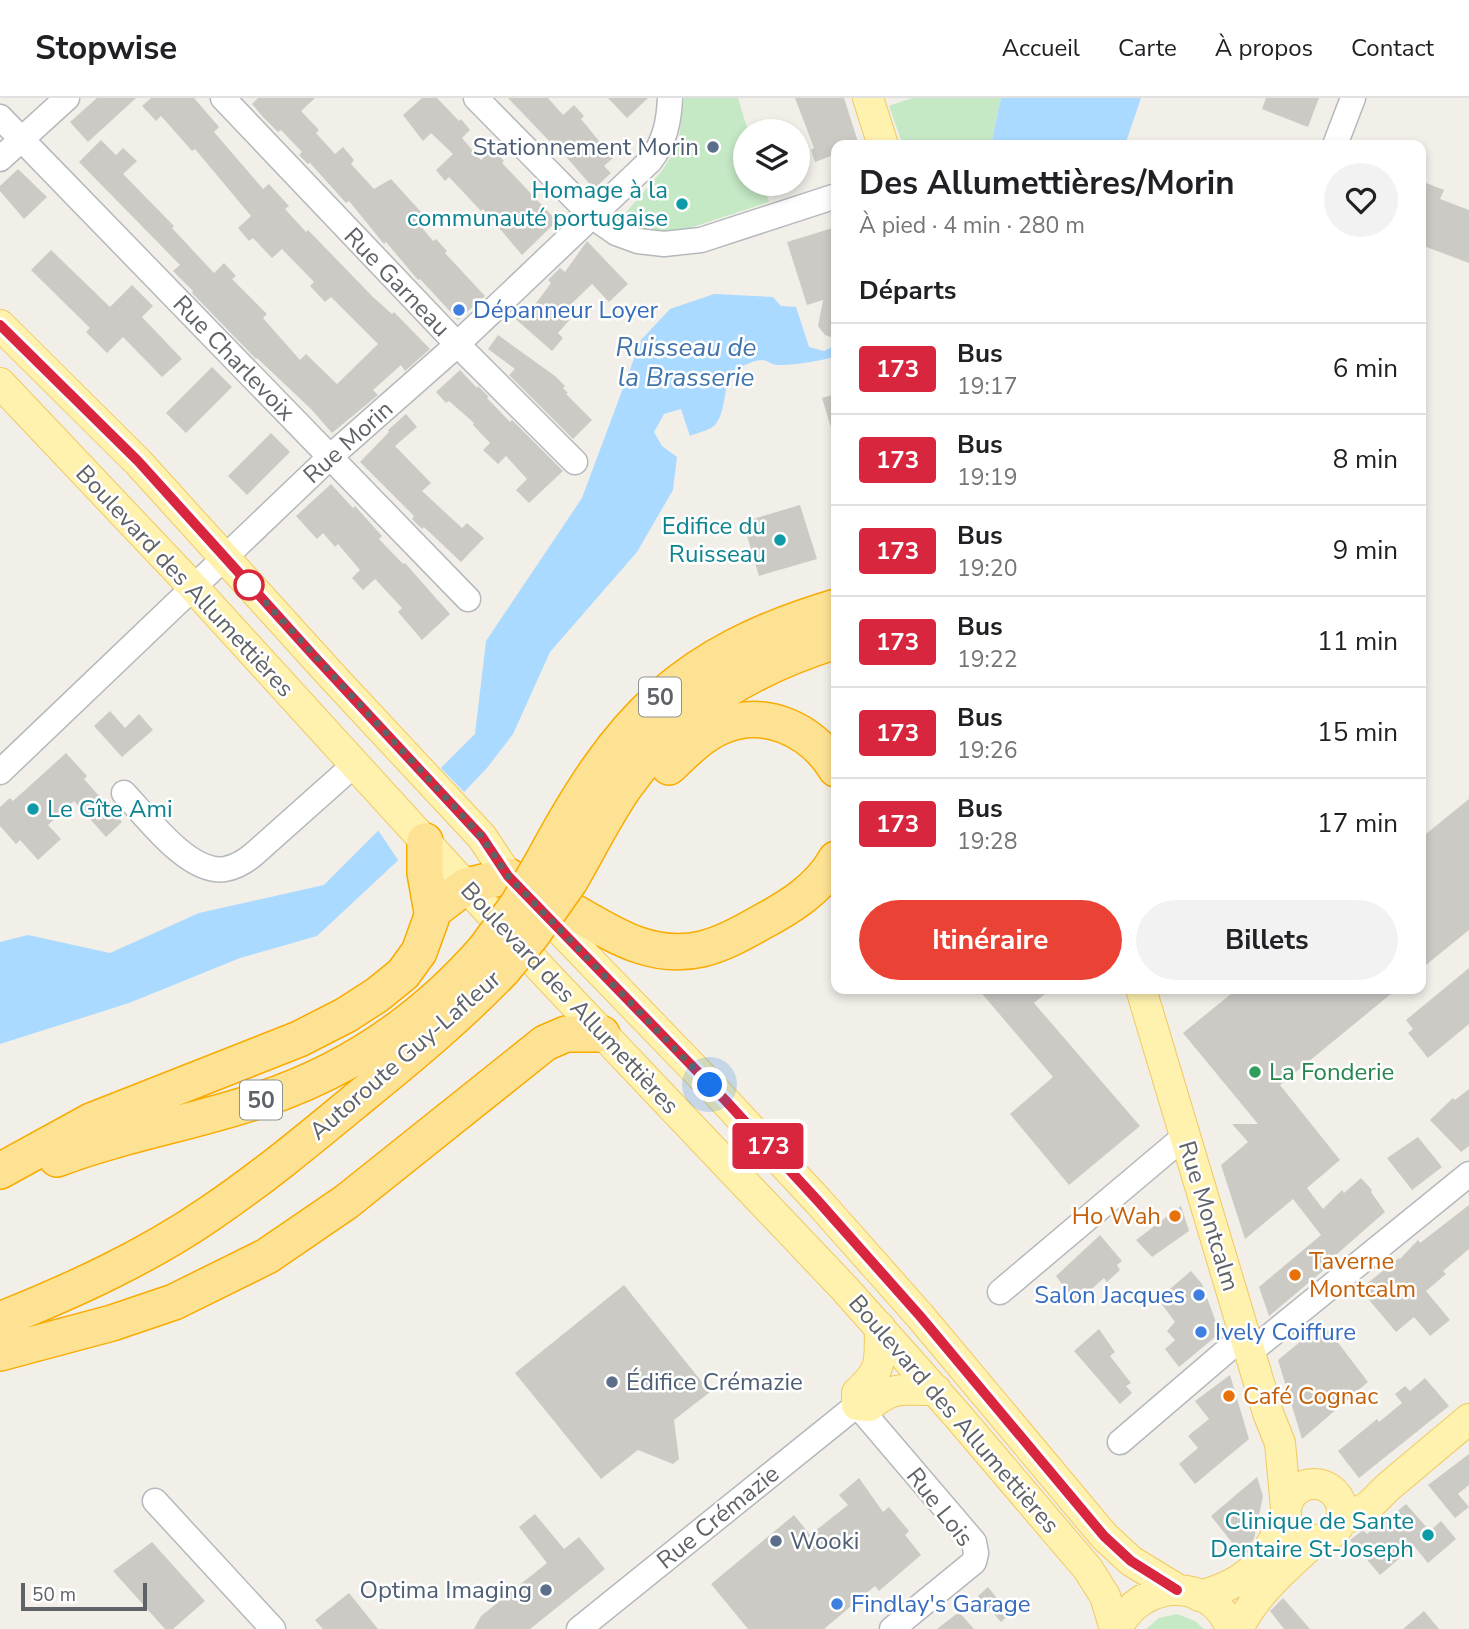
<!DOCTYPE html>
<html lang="fr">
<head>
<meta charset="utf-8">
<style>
	body { margin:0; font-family:"Nunito Sans",sans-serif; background:#f2f2f2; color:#202124; height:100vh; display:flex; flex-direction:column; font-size:26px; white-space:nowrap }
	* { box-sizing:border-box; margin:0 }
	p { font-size:23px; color:#757577 }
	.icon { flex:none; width:38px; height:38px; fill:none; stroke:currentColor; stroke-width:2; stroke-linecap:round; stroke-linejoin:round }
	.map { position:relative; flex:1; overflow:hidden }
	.panel { position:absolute; left:831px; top:42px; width:595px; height:854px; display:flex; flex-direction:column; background:#fff; border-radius:14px; box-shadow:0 4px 10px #0003 }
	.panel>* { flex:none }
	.badge { padding:0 14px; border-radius:5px; font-size:24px; line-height:46px }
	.buttons { position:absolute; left:733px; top:21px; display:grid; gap:14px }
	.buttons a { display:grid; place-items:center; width:77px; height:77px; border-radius:50%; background:#fff; box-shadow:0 4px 10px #0003; font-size:35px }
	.scale { position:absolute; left:21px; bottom:18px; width:126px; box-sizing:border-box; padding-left:7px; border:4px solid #5f6368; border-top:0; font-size:19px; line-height:24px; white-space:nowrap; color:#5f6368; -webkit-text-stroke:5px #fff; paint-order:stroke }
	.you { position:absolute; width:35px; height:35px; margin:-18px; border:5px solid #fff; border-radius:50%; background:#1a73e8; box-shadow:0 0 0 10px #1a73e833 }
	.map>.badge { position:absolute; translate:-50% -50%; box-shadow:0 0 0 4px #fff }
	h2 { padding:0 28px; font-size:26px; line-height:63px }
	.round { display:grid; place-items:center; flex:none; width:74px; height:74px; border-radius:37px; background:#f2f2f2 }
	.summary { display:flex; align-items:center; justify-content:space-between; height:119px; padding:0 28px }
	h1 { font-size:33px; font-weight:700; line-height:52px }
	.action { display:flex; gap:14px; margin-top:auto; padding:14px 28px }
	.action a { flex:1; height:80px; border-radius:42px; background:#ea4335; color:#fff; font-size:28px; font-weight:700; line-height:80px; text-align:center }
	.action a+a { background:#f2f2f2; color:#202124 }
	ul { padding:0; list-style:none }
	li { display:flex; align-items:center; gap:21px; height:91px; padding:0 28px; border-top:2px solid #e0e0e0 }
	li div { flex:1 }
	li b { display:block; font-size:26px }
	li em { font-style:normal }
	li .badge { min-width:77px; font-weight:700; text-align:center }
	header { display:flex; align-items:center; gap:42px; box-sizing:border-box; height:98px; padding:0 35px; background:#fff; border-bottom:2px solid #e0e0e0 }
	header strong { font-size:33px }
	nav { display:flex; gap:38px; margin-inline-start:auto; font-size:24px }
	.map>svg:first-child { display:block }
</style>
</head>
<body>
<header>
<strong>Stopwise</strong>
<nav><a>Accueil</a><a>Carte</a><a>À propos</a><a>Contact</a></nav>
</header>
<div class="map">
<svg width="1469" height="1531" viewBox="0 0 1469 1531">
	<rect width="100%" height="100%" fill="#f1efe8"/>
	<path fill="#c5e8c5" d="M684,0H738L748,33H746V86H764L769,104L677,134L652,135L621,120L661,74L678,48Z
		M912,0H1001L991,47H903L889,8Z
		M1177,1516L1195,1523L1204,1531H1146L1159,1520Z"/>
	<path fill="#aadaff" d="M1001,0H1141L1125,47H991Z
		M714,196L773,199L781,208L796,209L809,249L824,253L836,247V258C827,262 789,268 778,267C772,267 767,262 762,262C754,262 743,268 736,272C722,281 728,312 715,327C710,332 697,335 690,338L681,311L664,316L654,334L662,348L677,359L673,392L637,454L550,554L513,636L487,670L407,754L317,838L240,860L129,905L0,946V844L28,837L110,855L199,815L324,787L475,636L486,543L582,400L641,242L670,211Z"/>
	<path fill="#f1efe8" d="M438,667L467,697L400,765L376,729Z"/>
	<path fill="#cccac5" d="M97,0H136L88,44L70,24Z
		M151,0H194L219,29L214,34L263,91L269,86L289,108L285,111L306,134L308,132L373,199L392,216L394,214L430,251L405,273L401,267L373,292L378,297L332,335L312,312L257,260L256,261L195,198L192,195L193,193L173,173L180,167L79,64L101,42L116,57L123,50L137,63L123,76L174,128L172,130L214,175L224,165L236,178L232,181L267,216L263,220L300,262L306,256L337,286L378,246L331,199L325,204L310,188L314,184L282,151L272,160L253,140L249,143L238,130L251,118L195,51L192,53L161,18L156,23L142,8Z
		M258,0H315L301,13L319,32L316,35L335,56L343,49L354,62L351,66L374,91L391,81L421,114L414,120L433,143L436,141L447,153L445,155L485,198L458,222L420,181L418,182L386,144L384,146L349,103L346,105L310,65L308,66L299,57L302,54L281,32L278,34L263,19L252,6Z
		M422,0H437L459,23L461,21L470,32L462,40L481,62L493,51L504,63L502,65L557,123L522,157L483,111L481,113L449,79L445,83L436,72L453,56L431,35L423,43L403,17Z
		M508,0H548L563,17L574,7L584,18L581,21L613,60L604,68L611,75L594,91L556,47L554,48Z
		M608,0H648L627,20Z
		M795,0H844L859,47H836V56L815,64L811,52L814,50Z
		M1266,0H1319L1308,29L1262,11Z
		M18,71L47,99L24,121L0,93V88Z
		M1421,83L1444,92L1440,101L1469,112V165L1421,147L1426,128L1421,126Z
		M836,129V241L825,237L818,228L823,202L807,207L787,144Z
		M587,143L628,186L609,204L592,186L568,209L573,213L570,217L572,219L558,235L563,240L552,253L512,218L524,205L531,212L551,185L548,182L560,170L565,174Z
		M51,152L110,209L132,187L153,208L142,219L182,261L162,279L123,239L107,255L86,234L90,230L31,172Z
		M498,237L555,278L565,288L563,290L568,295L566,296L592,322L573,341L509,277L515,271L488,251Z
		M212,269L232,289L186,335L166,315Z
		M460,272L477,290L478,288L489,299L487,300L510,324L512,322L563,373L529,405L516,392L527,381L506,358L498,366L483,352L490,345L473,327L474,325L449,303L446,305L436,294Z
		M836,296V335L833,336L822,300Z
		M406,316L417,329L395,348L431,385L422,393L462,430L467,425L484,440L461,464L424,429L422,431L412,421L414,418L360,364L389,334L388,332Z
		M271,335L290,354L247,397L228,378Z
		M331,386L353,410L355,408L382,438L379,441L403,466L405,465L450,516L422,542L398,514L402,510L375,481L363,492L352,480L360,472L338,446L335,449L323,435L317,441L296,418Z
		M800,407L817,461L759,478L743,424Z
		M110,613L125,630L139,616L153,632L122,659L94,628Z
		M66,655L87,678L84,681L122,724L106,739L74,703L48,727L61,741L38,762L20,742L16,746L0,728V709L10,700L13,703Z
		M1469,701V832L1421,871V740Z
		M1469,870V926L1428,960L1408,935L1413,931L1406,922Z
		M978,891H1051L1034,905L1140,1028L1069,1087L1010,1016L1053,979Z
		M1237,891H1397L1280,987L1340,1062L1307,1090L1323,1111L1342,1092L1344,1095L1361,1080L1372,1092L1371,1094L1385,1114L1329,1163L1331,1166L1269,1218L1259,1189L1321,1137L1293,1101L1245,1141L1221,1067L1248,1044L1232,1026H1258L1183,935Z
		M1469,991V1048L1461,1054L1430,1022L1453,1000L1455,1002Z
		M1418,1039L1442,1069L1412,1092L1387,1060Z
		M1469,1107V1151L1443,1173L1446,1176L1426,1193L1450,1222L1430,1238L1414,1219L1396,1234L1360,1191L1399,1160L1400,1161L1418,1142L1420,1145Z
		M1181,1108L1189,1133L1152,1159L1136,1142Z
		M1100,1137L1122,1163L1117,1167L1120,1172L1107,1184L1104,1180L1076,1205L1056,1178Z
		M1191,1173L1202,1186L1220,1235L1179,1269L1165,1251L1175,1242L1167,1233L1175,1224L1158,1201Z
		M624,1187L710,1294L674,1322L679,1361L673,1366L638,1352L601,1381L515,1275Z
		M1323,1225L1368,1284L1302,1341L1278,1262Z
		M1099,1231L1115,1254L1110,1258L1131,1285L1126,1288L1132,1295L1120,1306L1074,1253Z
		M1230,1277L1249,1341L1195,1386L1179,1366L1198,1350L1188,1338L1209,1321L1195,1303Z
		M1425,1280L1449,1308L1359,1380L1338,1353L1377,1321L1379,1324L1402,1305L1395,1296L1405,1288L1410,1293Z
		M1469,1356V1387L1458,1396L1469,1409L1455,1420L1428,1387Z
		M1257,1379L1263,1398L1254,1441L1242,1457L1211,1418Z
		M859,1380L883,1414L889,1409L909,1433L905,1437L921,1457L879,1493L875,1488L824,1531H748L711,1486L794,1417L810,1437L848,1407L839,1397Z
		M1406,1406L1430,1433L1441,1423L1456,1441L1428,1465L1414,1448L1380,1477L1350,1442L1363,1432L1367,1436L1376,1428L1377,1430Z
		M535,1416L564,1451L579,1439L605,1471L530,1531H474L481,1518L547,1465L519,1429Z
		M152,1444L205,1503L173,1531H165L113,1473Z
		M988,1489L1010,1516L1001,1524L978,1498Z
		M349,1495L378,1531H323L315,1522Z
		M1283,1500L1310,1531H1284L1270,1513Z
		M1424,1513L1439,1531H1403Z
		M959,1514L974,1531H937Z"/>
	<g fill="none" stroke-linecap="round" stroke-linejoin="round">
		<defs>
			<path id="minor" d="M223,0L457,246L575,364
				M476,0L593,119L616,135L638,143L664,146L701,142L836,98
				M0,19L468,501
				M1335,47L1353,0
				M0,61L67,0
				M0,674L331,358L449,254L650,63C665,44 669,23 670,0
				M124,695C146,718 189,777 225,771C236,769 246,763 254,756L354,667
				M1000,1194L1185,1038
				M1250,1254L1469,1076
				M1120,1344L1245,1237
				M155,1403L273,1531
				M579,1531L857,1307L974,1444L976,1455L974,1464L892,1531"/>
			<path id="major" d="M868,0L883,47
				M0,227L138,364L331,577L482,739L508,778L710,987L818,1103L920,1218L1104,1438L1131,1463L1177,1491
				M0,285L194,490L545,875L845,1191L957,1317L1088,1471L1105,1498L1115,1531
				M1141,891L1268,1315L1280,1345L1286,1410
				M880,1229C879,1263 884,1270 857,1295V1307L869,1308C896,1286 903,1293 936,1292
				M1286 1414a28 28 0 1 1 56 0a28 28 0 1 1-56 0Z
				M1340,1424L1369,1408L1388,1389L1469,1321
				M1199,1498C1252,1484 1262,1465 1286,1419
				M1117,1531C1140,1481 1211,1477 1231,1531
				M1238,1531C1256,1494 1287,1469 1316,1442"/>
			<path id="highway" d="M669,669C685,654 700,638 720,629C765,609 812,632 836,671
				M544,761C619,621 681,555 836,509
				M570,783C588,752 604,719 624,690C679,612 747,571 836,543
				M432,814L466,788L508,778C528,789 549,799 569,811C611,835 650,863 702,851C723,846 742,835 760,825C790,809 819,791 836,761
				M57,1061C123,1036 191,1025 257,1003C347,974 423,922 485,851
				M0,1073L91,1023L299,941L346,917L377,897L403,876L419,854L431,821L432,814L425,775V743
				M0,1222C72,1193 145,1160 209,1116C264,1079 314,1037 365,995C413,956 461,916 504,871
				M0,1255L112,1225L174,1204L267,1158L346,1104L545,945L566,936H602"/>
		</defs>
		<use href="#minor" stroke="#b5b8bc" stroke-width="27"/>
		<use href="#major" stroke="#f2c960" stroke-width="32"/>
		<use href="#highway" stroke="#f9ab00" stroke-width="38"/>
		<use href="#minor" stroke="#fff" stroke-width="24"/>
		<use href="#major" stroke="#fff2af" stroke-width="30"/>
		<use href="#highway" stroke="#fde293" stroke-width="35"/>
		<defs>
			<path id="highway-bridge" d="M485,851L518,806L544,761
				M504,871L532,837L570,783"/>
		</defs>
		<use href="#highway-bridge" stroke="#f9ab00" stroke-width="38" stroke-linecap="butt"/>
		<use href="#highway-bridge" stroke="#fde293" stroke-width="35"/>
	</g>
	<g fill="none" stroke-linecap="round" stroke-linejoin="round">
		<defs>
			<path id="line" d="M0,227L138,363L314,558L482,739L508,778L726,1003L818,1103L920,1218L1104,1438L1131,1463L1177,1492"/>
		</defs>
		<use href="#line" stroke="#fff" stroke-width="16"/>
		<use href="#line" stroke="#d7263d" stroke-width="10"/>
		<path stroke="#5f6368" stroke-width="7" stroke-dasharray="0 12.6" d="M249,487L245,482L482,739L508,778L710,987"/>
	</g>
	<g fill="#5c6f8a" stroke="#fff" stroke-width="2.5">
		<circle cx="713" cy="49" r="7"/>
		<circle cx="612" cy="1284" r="7"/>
		<circle cx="776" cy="1443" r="7"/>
		<circle cx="546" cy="1492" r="7"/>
	</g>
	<g fill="#0f9aa8" stroke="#fff" stroke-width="2.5">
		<circle cx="682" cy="106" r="7"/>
		<circle cx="780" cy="442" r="7"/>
		<circle cx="33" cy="711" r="7"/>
		<circle cx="1428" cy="1437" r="7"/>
	</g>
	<g fill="#3f7fe0" stroke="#fff" stroke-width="2.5">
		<circle cx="459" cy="212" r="7"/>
		<circle cx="1199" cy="1197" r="7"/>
		<circle cx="1201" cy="1234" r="7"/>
		<circle cx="837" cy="1506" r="7"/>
	</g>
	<circle fill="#fff" stroke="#d7263d" stroke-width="3.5" cx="249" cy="487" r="14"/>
	<circle fill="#2e9e5b" stroke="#fff" stroke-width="2.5" cx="1255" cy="974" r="7"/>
	<g fill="#e8710a" stroke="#fff" stroke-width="2.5">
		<circle cx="1175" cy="1118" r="7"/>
		<circle cx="1295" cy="1177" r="7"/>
		<circle cx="1229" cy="1298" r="7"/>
	</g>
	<g text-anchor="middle" stroke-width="5" stroke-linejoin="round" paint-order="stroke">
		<g fill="#fff" stroke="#8f9295" stroke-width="2">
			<rect x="639" y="579.5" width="42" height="39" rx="5"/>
			<rect x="240" y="982.5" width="42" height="39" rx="5"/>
		</g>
		<g font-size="23" font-weight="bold" fill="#5f6368">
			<text x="660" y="607">50</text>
			<text x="261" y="1010">50</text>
		</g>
		<g font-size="24" fill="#4e5e75" stroke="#fff" text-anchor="end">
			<text x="699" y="57">Stationnement Morin</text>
			<text x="626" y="1292" text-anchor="start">Édifice Crémazie</text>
			<text x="790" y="1451" text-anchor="start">Wooki</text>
			<text x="532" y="1500">Optima Imaging</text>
		</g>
		<g font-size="24" fill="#0d838f" stroke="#fff" text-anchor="end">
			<text x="668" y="100">Homage à la<tspan x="668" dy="28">communauté portugaise</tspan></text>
			<text x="766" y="436">Edifice du<tspan x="766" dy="28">Ruisseau</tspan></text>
			<text x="47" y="719" text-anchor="start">Le Gîte Ami</text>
			<text x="1414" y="1431">Clinique de Sante<tspan x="1414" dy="28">Dentaire St-Joseph</tspan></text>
		</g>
		<g font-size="24" fill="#5f6368" stroke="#fff">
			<text transform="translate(397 184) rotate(46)" y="8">Rue Garneau</text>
			<text transform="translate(234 260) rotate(46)" y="8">Rue Charlevoix</text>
			<text transform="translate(348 344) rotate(-42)" y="8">Rue Morin</text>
			<text transform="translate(185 483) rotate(47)" y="8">Boulevard des Allumettières</text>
			<text transform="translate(570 900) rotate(47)" y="8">Boulevard des Allumettières</text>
			<text transform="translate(405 957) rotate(-41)" y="8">Autoroute Guy-Lafleur</text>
			<text transform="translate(1209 1118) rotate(73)" y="8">Rue Montcalm</text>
			<text transform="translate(954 1316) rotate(49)" y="8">Boulevard des Allumettières</text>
			<text transform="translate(940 1409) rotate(52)" y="8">Rue Lois</text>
			<text transform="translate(718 1419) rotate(-39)" y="8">Rue Crémazie</text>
		</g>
		<g font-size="24" fill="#366cbe" stroke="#fff" text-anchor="start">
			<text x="473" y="220">Dépanneur Loyer</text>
			<text x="1185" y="1205" text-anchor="end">Salon Jacques</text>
			<text x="1215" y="1242">Ively Coiffure</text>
			<text x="851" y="1514">Findlay's Garage</text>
		</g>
		<g font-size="24" fill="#27864d" stroke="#fff" text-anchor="start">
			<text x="1269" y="982">La Fonderie</text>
		</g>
		<g font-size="24" fill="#c56008" stroke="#fff" text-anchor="start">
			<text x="1161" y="1126" text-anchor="end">Ho Wah</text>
			<text x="1309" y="1171">Taverne<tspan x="1309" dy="28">Montcalm</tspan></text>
			<text x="1243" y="1306">Café Cognac</text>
		</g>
		<g font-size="26" font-style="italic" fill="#4174aa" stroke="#fff">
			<text x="686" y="258">Ruisseau de<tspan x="686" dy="30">la Brasserie</tspan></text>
		</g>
	</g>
</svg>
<div class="buttons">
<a><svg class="icon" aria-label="layers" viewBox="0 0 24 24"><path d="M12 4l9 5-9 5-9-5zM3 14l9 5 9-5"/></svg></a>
</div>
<div class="scale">50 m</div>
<div class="you" style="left:710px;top:987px"></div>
<b class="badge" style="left:768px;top:1048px;background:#d7263d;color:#fff">173</b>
<section class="panel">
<div class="summary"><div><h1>Des Allumettières/Morin</h1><p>À pied · 4 min · 280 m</p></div><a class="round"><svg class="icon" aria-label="heart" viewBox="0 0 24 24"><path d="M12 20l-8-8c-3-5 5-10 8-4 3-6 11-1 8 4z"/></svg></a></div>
<h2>Départs</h2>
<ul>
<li><span class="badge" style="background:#d7263d;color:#fff">173</span><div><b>Bus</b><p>19:17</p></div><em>6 min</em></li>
<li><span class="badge" style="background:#d7263d;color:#fff">173</span><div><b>Bus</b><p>19:19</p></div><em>8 min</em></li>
<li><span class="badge" style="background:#d7263d;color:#fff">173</span><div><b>Bus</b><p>19:20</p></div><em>9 min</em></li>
<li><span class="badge" style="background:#d7263d;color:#fff">173</span><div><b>Bus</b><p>19:22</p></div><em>11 min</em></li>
<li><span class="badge" style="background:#d7263d;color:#fff">173</span><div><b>Bus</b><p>19:26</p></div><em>15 min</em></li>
<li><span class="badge" style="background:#d7263d;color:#fff">173</span><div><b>Bus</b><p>19:28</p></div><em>17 min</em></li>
</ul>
<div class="action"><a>Itinéraire</a><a>Billets</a></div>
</section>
</div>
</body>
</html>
